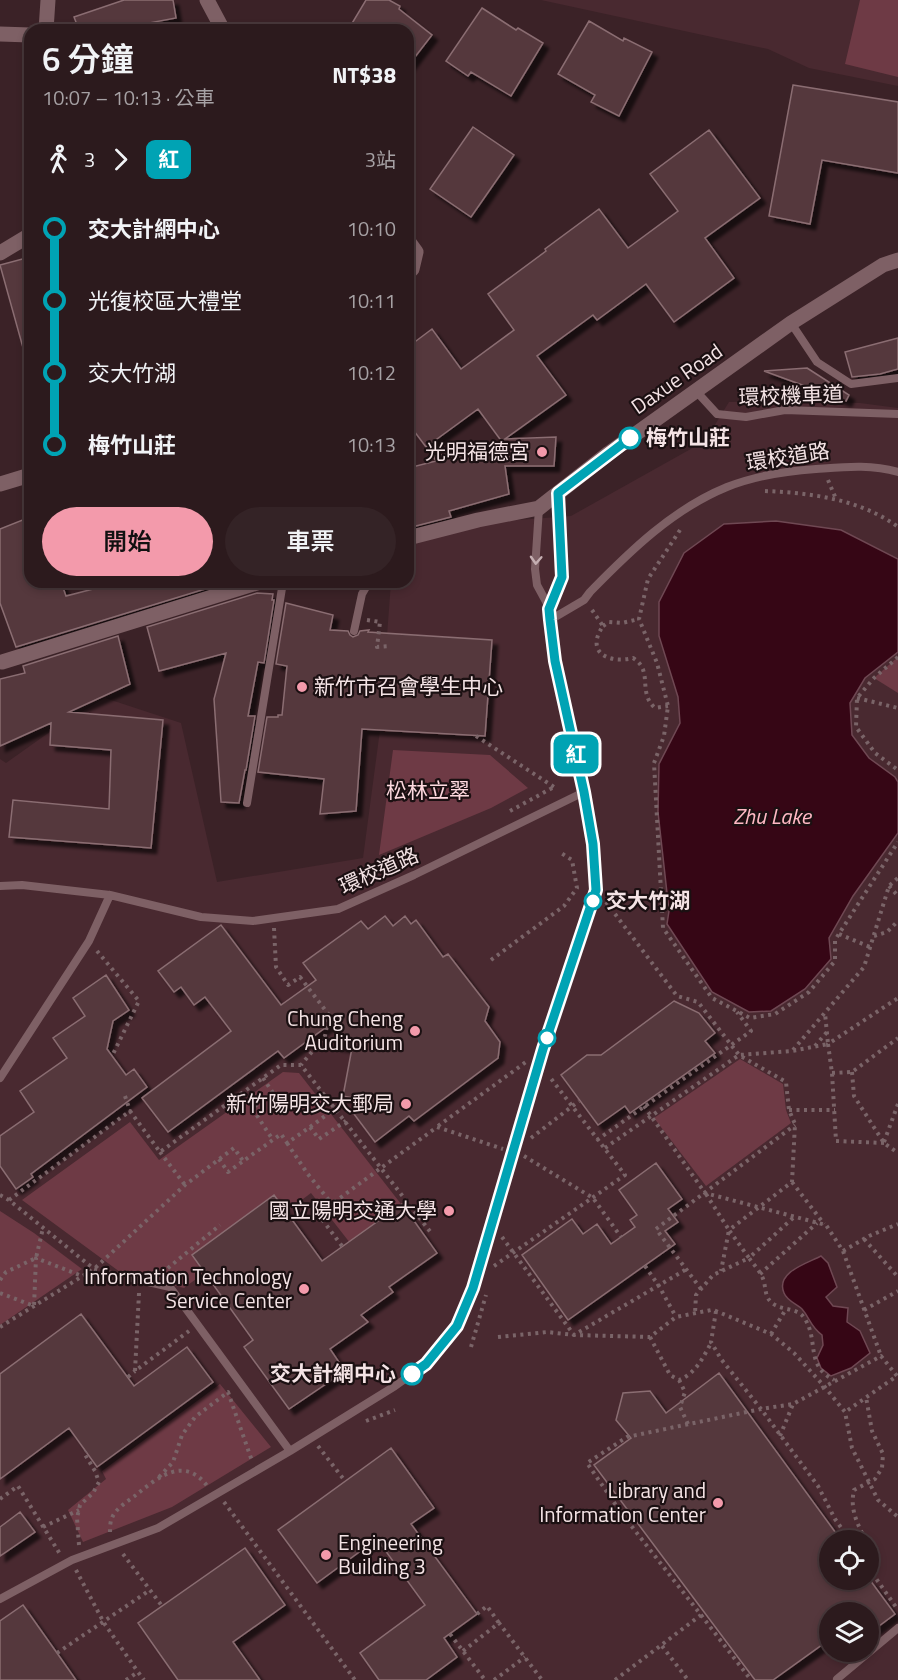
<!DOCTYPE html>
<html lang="zh-TW">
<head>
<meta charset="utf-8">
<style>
	body { margin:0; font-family:"Titillium Web","Noto Sans TC",sans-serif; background:#342326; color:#f1f3f6; height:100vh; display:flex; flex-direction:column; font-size:22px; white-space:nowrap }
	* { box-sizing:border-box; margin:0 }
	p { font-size:20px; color:#a6a1a4 }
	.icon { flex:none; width:33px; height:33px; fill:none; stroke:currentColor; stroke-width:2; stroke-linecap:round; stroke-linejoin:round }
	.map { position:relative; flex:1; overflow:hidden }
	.details { position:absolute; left:24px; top:24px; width:390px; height:564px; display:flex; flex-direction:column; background:#2c1a1d; border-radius:18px; box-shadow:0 3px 9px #0003,0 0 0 2px #48383b }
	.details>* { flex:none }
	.badge { padding:0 12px; border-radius:9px; font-size:21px; line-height:39px }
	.buttons { position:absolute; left:819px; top:1530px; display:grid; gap:12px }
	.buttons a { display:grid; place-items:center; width:60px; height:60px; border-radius:50%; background:#2c1a1d; box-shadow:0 3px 9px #0003,0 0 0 2px #48383b; font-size:30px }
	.map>.badge { position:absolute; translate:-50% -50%; box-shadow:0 0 0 3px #fff }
	.legs { display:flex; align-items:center; gap:9px; height:66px; padding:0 18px; font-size:20px }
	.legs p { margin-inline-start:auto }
	.head { display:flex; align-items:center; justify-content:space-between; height:102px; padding:0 18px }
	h1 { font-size:33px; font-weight:600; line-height:45px }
	.action { display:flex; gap:12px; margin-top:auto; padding:12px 18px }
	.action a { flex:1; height:69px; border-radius:36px; background:#f39aab; color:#111; font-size:24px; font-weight:600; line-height:69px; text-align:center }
	.action a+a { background:#342326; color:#f1f3f6 }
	ul { padding:0 18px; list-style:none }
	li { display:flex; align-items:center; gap:21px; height:72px; font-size:22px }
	li i { display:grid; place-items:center; width:9px; height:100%; margin:0 8px; background:currentColor }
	li i::after { content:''; width:15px; height:15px; margin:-8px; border:4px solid; border-radius:50%; background:#2c1a1d }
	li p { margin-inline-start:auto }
	li:first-child i { background:linear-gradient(#0000 50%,currentColor 0) }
	li:last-child i { background:linear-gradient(currentColor 50%,#0000 0) }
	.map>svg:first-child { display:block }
</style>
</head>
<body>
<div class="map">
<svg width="898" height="1680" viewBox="0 0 898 1680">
	<defs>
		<filter id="shadow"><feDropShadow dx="5.5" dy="5.5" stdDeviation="1.5" flood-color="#0009"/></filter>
	</defs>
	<rect width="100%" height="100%" fill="#3b2227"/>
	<path fill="#492930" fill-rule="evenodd" d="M541,0H898V86L809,68L768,49Z
		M796,401L860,403L898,408V1680H0V759L6,763L61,724L105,698L181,723L217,882L363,858L380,730L391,582H408V553L416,540L491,522L571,516L705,441L729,402ZM830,1540H868V1580H830ZM830,1612H868V1652H830Z"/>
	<path fill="#6e3a45" d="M860,0H898V77L845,64Z
		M898,657V693L874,678Z
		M393,750L490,755L528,788L491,808L379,855Z
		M740,1059L783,1084L786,1110L791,1123L706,1186L654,1118Z
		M283,1072L299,1073L401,1204L410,1222L361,1257L311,1193L184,1288L120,1272L22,1200L130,1122L159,1160Z
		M0,1211L34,1233L82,1269L0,1325Z
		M220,1384L271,1447L172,1507L83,1542L68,1510L106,1479L102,1471Z"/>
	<path fill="#360615" stroke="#6f4853" stroke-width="1.5" d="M776,521L841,530L898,559V652L865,678L850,703L852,735L869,758L895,777L898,782V833L853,896L829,938L831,959L805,989L771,1011L749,1012L712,992L667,924L669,911L658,812L659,764L680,723L678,697L659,636V602L684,553L724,524Z
		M821,1256L828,1263L837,1287L826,1297L833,1306L848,1308L847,1322L860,1331L870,1353L851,1368L831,1376L821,1368L817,1358L823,1345L822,1335C810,1326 810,1318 802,1309C797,1304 787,1301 784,1293C775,1272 808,1263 821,1256Z"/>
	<path fill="#54393e" stroke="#8b6d72" stroke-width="1.5" filter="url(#shadow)" d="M124,0H173L176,18L112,30H79L74,17Z
		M366,0H389L400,6L399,9L432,35L408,66V30H348Z
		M482,8L516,30L518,28L543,43L511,96L471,72L468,76L446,61Z
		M589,21L623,41L624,38L652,52L619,116L591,102L595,95L558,74Z
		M793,85L898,102V173L822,160L810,224L769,216Z
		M473,127L514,155L471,217L430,189Z
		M709,130L760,198L705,238L734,278L674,322L646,284L597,320L593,315L537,356L566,395L505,439L556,437L554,466H505L509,494L449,511L451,517L408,528V468L436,461L433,456L505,446L478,409L426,447L408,423V347L432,329L461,369L514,330L488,294L546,251L545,249L599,209L628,248L678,211L650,174Z
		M30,257V354L25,355L0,265Z
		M898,338V369L880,374L852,377L845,352Z
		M807,368L849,395L846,401L764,371Z
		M30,517V582H61L66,596L120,582H213V584L200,589H205L16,647L0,603V529Z
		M257,593L273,594L272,600H274L264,663L258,662L248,716H255L246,770H245L239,803L221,802L214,699L226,653L159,671L147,627Z
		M286,603L333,615L330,630L348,631L350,635L353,637L358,635L360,631L369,630L368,632L492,640L485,736L362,729L356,811L320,814L324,779L258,772L267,717H278V715H282L287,666L276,664Z
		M118,636L130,684L69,712L163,720L151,848L9,837L13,800L109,809L111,750L50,745L51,723L0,746V679L25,673L23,666Z
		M385,916L393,926L405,916L411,924L416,920L443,957L448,954L489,1007L485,1021L500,1042L498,1058L414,1121L409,1116L375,1142L354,1114L358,1099L343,1096L352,1048L335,1045L340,1017L284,1058L278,1051L168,1132L142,1098L231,1031L205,997L194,1005L181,987L174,992L158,971L221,925L281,1005L316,980L303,963L361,921L368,929Z
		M106,975L129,1010L113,1021L107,1049L126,1075L134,1069L147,1087L31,1174L33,1177L16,1189L0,1166V1136L34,1112L20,1091L67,1058L53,1038L85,1016L73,998Z
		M674,1001L699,1013L715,1033L705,1041L715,1053L630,1113L625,1106L598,1125L561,1075L587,1055H601Z
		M656,1163L682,1199L668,1209L678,1222L665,1231L675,1244L568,1320L522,1255L572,1219L583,1234L597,1224L611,1244L635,1227L630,1220L637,1215L619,1190Z
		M274,1195L322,1261L402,1204L437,1253L389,1287L393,1292L361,1315L368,1322L330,1349L345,1371L289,1409L244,1347L253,1340L192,1255Z
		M81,1314L134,1386L187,1347L213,1382L97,1467L69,1428L0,1479V1374Z
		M719,1373L841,1540H830V1580H870L895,1614L875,1629L868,1620V1612H830V1639L773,1680H755L594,1465L631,1438L616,1420L623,1393L650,1391L666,1413Z
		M391,1448L434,1508L411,1524L477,1614L444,1638L457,1657L426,1680H379L360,1653L425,1605L377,1539L317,1583L278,1530Z
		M20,1512L35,1532L0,1556V1527Z
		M245,1548L285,1605L233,1642L260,1680H178L138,1623Z
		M23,1605L57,1653L76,1680H0V1621Z"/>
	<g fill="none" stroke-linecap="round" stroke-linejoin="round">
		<path stroke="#7a6468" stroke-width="4" stroke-dasharray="3 4.5" stroke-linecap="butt" d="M828,480L836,499
			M765,491C811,493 860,499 898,527
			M680,530L648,579L639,619L657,663L668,706L664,736L654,763L663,928L712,998L750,1018L775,1014L809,992L835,961V940L898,842
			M592,610L603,626C585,652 608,664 633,658C654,671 637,692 655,708L668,706
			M367,620L380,622L377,647L391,646
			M603,626L609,622L622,623L639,619
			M898,657L874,678L857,698L856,727L875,753L898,770
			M857,698L898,708
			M476,736L554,787
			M510,811L554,787
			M889,886L898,896
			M606,902L677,996L698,1002L739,1055L786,1082L789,1110L795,1124L792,1182L729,1230L749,1258L713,1275L696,1295L695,1313
			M274,928L276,967L288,985L300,977L329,1015L325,1036L301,1065
			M839,934L870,947
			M874,936L887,932L898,921
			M97,951L139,1001L112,1056
			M491,960L564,906L577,888L572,860L561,853
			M815,1046L827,1032
			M793,1050L864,967L889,886L898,878
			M852,1072L854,1096L884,1143L898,1153
			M832,1073L852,1072L898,1038
			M263,1078L273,1093L252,1108L273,1140
			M125,1096L130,1111
			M644,1106L705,1193L826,1225L843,1251L881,1356
			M789,1110H835
			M438,1126L526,1062
			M310,1127L336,1108
			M531,1138L579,1101
			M597,1140L751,1031L737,1012
			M884,1142L898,1104
			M287,1143L307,1173L332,1204
			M884,1143L836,1141L832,1073L828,1044L898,998
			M605,1148L739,1055L792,1051L828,1044L825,1013
			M160,1152L185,1185
			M524,1156L593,1198L621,1237
			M219,1159L228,1172L281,1134L287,1143L310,1127L319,1139L346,1121
			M792,1182L824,1224
			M706,1194L729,1230L721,1271
			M0,1195L9,1200L94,1269L120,1275
			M9,1200L130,1111L160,1152L281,1065H301L432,1234
			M793,1218L749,1258C754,1265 762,1273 764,1282C766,1290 765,1297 772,1303C782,1311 798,1307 805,1319C819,1342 805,1365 834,1380
			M502,1237L574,1335L685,1270
			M864,1239L898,1277
			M342,1246L318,1214L437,1127L503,1149
			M843,1251L869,1236L898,1224
			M494,1266L625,1175L549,1076
			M645,1266L659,1286L676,1317
			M162,1273L220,1225
			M760,1274L817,1223
			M0,1280L6,1272L36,1258L43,1228
			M701,1289L656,1229L795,1125
			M0,1293L34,1306L36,1258L82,1276
			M139,1293L135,1371L189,1331
			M864,1310L898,1291
			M716,1311L711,1342L721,1359L761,1409L818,1486L835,1519L850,1540
			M0,1327L94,1269L185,1185L234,1148L243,1161
			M771,1334L786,1309
			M498,1337L547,1332L574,1335L650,1337L676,1317L711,1310L716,1311L771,1334L794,1353L824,1386L845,1412L852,1448L878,1500L898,1517
			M650,1337L670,1375L679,1380C695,1374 703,1358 711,1343
			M471,1347L486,1295
			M128,1377L135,1371
			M679,1380L685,1392L680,1407L688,1424
			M366,1421L395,1410
			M780,1436L793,1404
			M318,1446L345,1481
			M159,1477L173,1462L182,1435L195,1417L228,1392L252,1461
			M0,1499L18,1486L60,1554
			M224,1502L355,1680
			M43,1527L79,1510
			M110,1532C110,1528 110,1522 112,1518C115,1509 128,1501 136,1495C158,1477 185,1455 208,1487
			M862,1540L864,1537C856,1521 850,1508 854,1490L875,1479L882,1468L883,1454L872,1431L866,1397
			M79,1545L77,1518L80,1505L93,1493L99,1482L95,1471L84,1453L86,1451
			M123,1554L162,1606
			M868,1567L898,1610
			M76,1570L104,1623L138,1672
			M477,1614L487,1606L499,1623
			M701,1615L751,1680
			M450,1634L485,1680
			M662,1646L688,1680
			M463,1651L499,1623L542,1680
			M57,1653L150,1590
			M126,1680L138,1672L144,1680
			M494,1680L525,1657
			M615,1680L701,1615L622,1514L587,1463L627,1437L761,1409L793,1404L881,1356L897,1376L845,1412"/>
		<path stroke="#7e6065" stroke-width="8" d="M791,323L817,362L851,384L898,378
			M696,391L717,414L746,417L785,410L898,414
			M550,609L562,577L558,493
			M550,620L584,600L590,592C630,551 673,509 727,487C755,476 786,471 816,469C844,467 871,464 898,472
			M354,631L362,594L369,582
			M247,803L283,582
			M0,886L22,885L110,895L201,917L253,921L338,909L414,875L584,792
			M0,1078L89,941L110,895
			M131,1278L170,1287L290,1451
			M0,1599L72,1560L158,1528L290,1451L395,1386L426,1364L457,1326L473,1288L543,1049L596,890L593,844L584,792L555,661L550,609L537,585L535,569L539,508
			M837,1679L898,1628"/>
		<path stroke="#7e6065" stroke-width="15" d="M207,0L223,30
			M46,30L48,0
			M0,34L30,35
			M408,241L416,252L412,269L408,273
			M0,253L30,235
			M0,484L30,475
			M408,538L478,520L539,508L609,453L791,323L883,265L898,260
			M2,662L260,582"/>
	</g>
	<defs><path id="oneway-chevron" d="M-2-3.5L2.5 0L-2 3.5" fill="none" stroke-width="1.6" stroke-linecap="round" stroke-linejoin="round" transform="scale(1.5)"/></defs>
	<use stroke="#c5afb2" href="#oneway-chevron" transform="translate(536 560) rotate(93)"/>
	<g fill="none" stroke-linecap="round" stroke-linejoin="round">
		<defs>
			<path id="line-1" d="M412,1374L426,1364L457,1326L473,1288L543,1049L596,890L593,844L584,792L555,661L550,620L549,609L562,577L558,493L630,438"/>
		</defs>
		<use href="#line-1" stroke="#fff" stroke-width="14"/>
		<use href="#line-1" stroke="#00a3b4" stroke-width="9"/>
	</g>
	<g fill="#fff" stroke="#00a3b4" stroke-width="3">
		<circle cx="630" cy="438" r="10"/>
		<circle cx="593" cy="901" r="8"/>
		<circle cx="547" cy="1038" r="8"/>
		<circle cx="412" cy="1374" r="10"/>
	</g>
	<g fill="#f39aab" stroke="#1b1012" stroke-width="2">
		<circle cx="542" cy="452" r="6"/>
		<circle cx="302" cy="687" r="6"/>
		<circle cx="415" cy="1031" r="6"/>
		<circle cx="406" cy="1104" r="6"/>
		<circle cx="449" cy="1211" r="6"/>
		<circle cx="304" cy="1289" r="6"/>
		<circle cx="718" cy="1503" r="6"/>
		<circle cx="326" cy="1555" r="6"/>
	</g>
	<g text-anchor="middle" stroke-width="4.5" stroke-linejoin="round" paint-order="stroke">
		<g font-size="21" fill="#f4e3e5" stroke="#1b1012">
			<text transform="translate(677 379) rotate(-35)" y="7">Daxue Road</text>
			<text transform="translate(791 396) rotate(-2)" y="7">環校機車道</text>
			<text transform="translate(788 457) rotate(-9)" y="7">環校道路</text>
			<text transform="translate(379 871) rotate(-24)" y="7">環校道路</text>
		</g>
		<g font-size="21" font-weight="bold" fill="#f4e3e5" stroke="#1b1012" text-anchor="start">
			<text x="646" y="445">梅竹山莊</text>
			<text x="606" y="908">交大竹湖</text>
			<text x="396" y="1381" text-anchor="end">交大計網中心</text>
		</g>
		<g font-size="21" fill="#f4e3e5" stroke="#1b1012" text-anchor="end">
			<text x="530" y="459">光明福德宮</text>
			<text x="314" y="694" text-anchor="start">新竹市召會學生中心</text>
			<text x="403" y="1026">Chung Cheng<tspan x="403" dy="24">Auditorium</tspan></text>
			<text x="394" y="1111">新竹陽明交大郵局</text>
			<text x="437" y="1218">國立陽明交通大學</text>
			<text x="292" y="1284">Information Technology<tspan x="292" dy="24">Service Center</tspan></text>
			<text x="706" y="1498">Library and<tspan x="706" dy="24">Information Center</tspan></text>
			<text x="338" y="1550" text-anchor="start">Engineering<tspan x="338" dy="24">Building 3</tspan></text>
		</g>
		<g font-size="21" fill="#fed9df" stroke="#1b1012">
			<text x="428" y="798">松林立翠</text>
		</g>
		<g font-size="22" font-style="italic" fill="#ffb8c4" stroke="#1b1012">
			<text x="772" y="824">Zhu Lake</text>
		</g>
	</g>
</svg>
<div class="buttons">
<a><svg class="icon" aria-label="locate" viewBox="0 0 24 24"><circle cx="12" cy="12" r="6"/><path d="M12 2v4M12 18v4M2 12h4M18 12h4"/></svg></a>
<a><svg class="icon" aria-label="layers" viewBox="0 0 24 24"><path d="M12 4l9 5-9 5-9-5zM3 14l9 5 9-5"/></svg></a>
</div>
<b class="badge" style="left:576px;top:754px;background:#00a3b4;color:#fff">紅</b>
<section class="details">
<div class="head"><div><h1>6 分鐘</h1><p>10:07 – 10:13 · 公車</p></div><b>NT$38</b></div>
<div class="legs"><svg class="icon" aria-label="walk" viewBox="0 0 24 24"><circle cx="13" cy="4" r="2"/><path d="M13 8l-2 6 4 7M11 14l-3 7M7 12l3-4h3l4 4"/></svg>3<svg class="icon" aria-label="forward" viewBox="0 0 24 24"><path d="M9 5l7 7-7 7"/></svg><b class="badge" style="background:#00a3b4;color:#fff">紅</b><p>3站</p></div>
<ul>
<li><i style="color:#00a3b4"></i><b>交大計網中心</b><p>10:10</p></li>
<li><i style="color:#00a3b4"></i><span>光復校區大禮堂</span><p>10:11</p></li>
<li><i style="color:#00a3b4"></i><span>交大竹湖</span><p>10:12</p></li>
<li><i style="color:#00a3b4"></i><b>梅竹山莊</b><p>10:13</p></li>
</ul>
<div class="action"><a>開始</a><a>車票</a></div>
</section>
</div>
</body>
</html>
